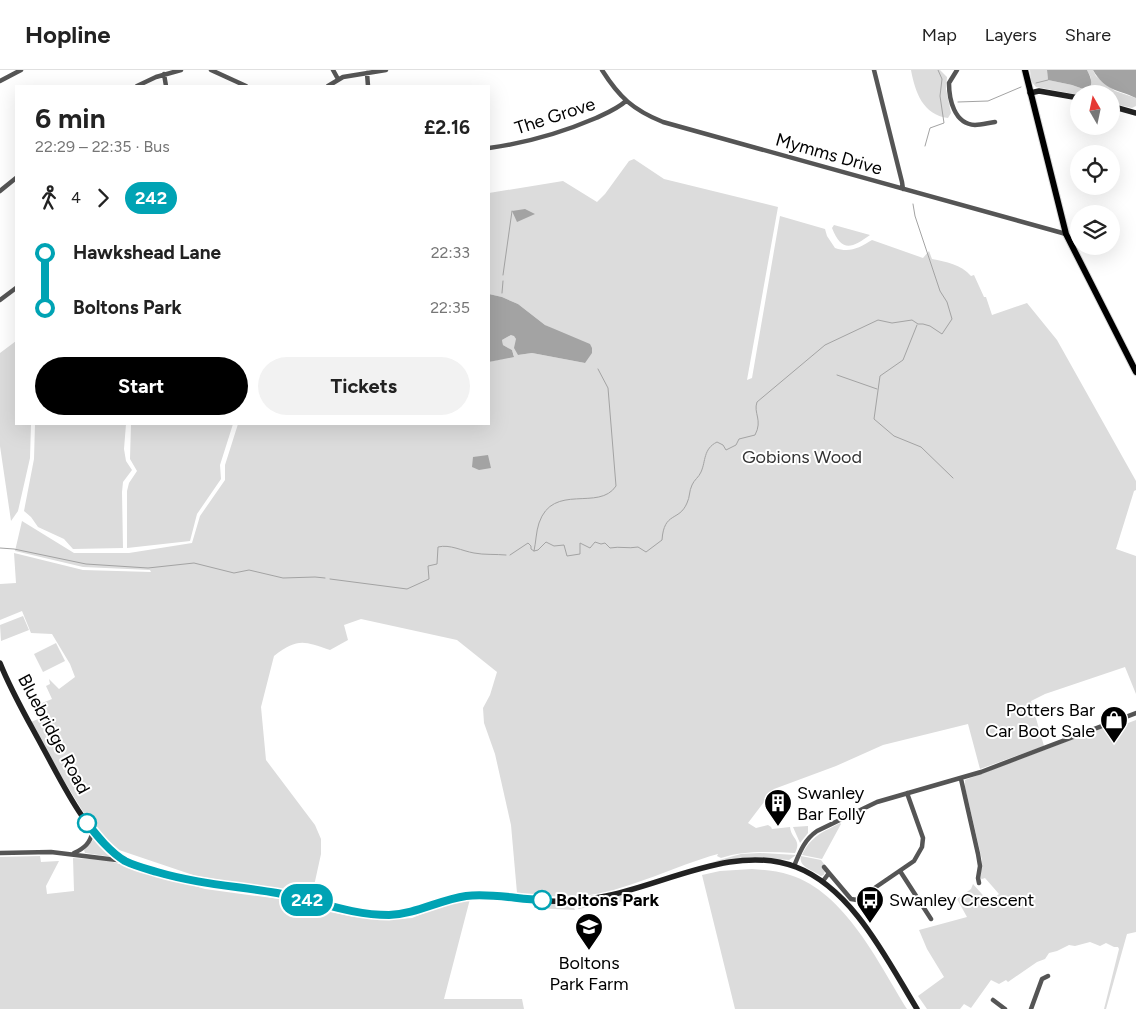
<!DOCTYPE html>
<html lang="en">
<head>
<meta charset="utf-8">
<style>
	body { margin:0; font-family:Figtree,sans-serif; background:#f2f2f2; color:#222; height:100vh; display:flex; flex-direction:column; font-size:19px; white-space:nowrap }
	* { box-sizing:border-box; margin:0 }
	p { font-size:16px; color:#767676 }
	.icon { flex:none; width:28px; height:28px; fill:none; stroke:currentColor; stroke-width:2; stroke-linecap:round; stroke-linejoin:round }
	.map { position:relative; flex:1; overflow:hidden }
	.details { position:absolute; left:15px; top:15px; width:475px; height:340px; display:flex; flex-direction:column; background:#fff; border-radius:0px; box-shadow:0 5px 20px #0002 }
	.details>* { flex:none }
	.badge { padding:0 10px; border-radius:16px; font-size:18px; line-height:32px }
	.needle { width:32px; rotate:351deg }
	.tools { position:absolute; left:1070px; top:15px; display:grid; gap:10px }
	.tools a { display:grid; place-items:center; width:50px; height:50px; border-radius:50%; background:#fff; box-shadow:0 5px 20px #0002; font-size:25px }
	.map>.badge { position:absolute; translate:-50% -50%; box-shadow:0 0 0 2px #fff }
	.legs { display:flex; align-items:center; gap:8px; height:55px; padding:0 20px; font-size:16px }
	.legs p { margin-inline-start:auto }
	.headline { display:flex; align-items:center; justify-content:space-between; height:85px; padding:0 20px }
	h1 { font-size:28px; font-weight:700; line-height:38px }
	.cta { display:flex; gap:10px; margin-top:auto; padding:10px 20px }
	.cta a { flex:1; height:58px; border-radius:30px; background:#000; color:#fff; font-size:20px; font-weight:700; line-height:58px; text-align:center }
	.cta a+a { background:#f2f2f2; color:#222 }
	ul { padding:0 20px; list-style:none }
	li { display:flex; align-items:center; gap:18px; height:55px; font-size:19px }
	li i { display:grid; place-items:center; width:8px; height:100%; margin:0 6px; background:currentColor }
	li i::after { content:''; width:12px; height:12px; margin:-6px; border:4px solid; border-radius:50%; background:#fff }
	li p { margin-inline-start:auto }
	li:first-child i { background:linear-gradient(#0000 50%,currentColor 0) }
	li:last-child i { background:linear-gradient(currentColor 50%,#0000 0) }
	header { display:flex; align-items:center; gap:30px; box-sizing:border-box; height:70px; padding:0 25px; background:#fff; border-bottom:1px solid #e0e0e0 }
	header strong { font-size:24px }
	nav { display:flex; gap:28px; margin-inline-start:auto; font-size:18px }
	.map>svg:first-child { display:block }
</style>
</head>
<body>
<header>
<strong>Hopline</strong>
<nav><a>Map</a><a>Layers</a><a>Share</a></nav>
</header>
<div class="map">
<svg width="1136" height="939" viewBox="0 0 1136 939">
	<rect width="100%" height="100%" fill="#fff"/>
	<path fill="#dcdcdc" d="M911,0H940L947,7L946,19L951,43L948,48C923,45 915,22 911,0Z
		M1030,0H1047L1048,10L1072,15L1089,21L1091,8L1087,0H1093L1096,6L1115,21L1136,28V36L1132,38L1111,33V24H1079V25L1036,17L1031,11Z
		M634,89L664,109L778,137L747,310L752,308L780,146L825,159L827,166L835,178C850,183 859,178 872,170L923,188L929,181L932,189C946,192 961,194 971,206L974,205L984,227H986L992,245L1027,233L1057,270L1136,411V420L1134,421L1116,479L1136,486V624L1125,597L1045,624L1031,631L1044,676L980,699L968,654L883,675L836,696L774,719L748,753L756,758L768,755L771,757L772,759L790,757C791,769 802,769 795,783C770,782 745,780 721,788L717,786L718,784C674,796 634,818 590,825C566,828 541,826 517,823L511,755L495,684L484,653L483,638L490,625L497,602L457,570L361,549L344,555L348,570L330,580C303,571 298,568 274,586L261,637L266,690L315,755L321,769V784L312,825L196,806L119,780L98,761L82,740L53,693L31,652L43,647L37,635L52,629L46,616L50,614L49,609L59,619L75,607L70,594L52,564L31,563L22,541L0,550V514L16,513L14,483L83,500L151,502L150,500L83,497L15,481L22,451L74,483H129L192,473L200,446L225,410V395L238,354H489V292L514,286L512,280L503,275L502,270L511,265H514L516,269L518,285L532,283L585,293L555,260L545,255L518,234L502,227L489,224V123L563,111L597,132L605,124L629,91Z
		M834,155L870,165C852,178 842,183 832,158Z
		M16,271V354H31L30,388L18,441L11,451L0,376V283Z
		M35,354H126L124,379L126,391L132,400L123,412L122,422L123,478L73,479L64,469L38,457L31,447L24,441L34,389Z
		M131,354H233L220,395L221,409L197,444L190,471L127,478V421L129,413L137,401L130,389Z
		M23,546L29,560L1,571L0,555Z
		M56,573L65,591L43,602L34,584Z
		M1136,650V862L1127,864L1106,939H1104L1119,879L1118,877H1114L1106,873L1100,876L1090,872L1075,876L1069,875L1057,881L1049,883L1045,889L1037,892L1008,912L1006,910L999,914L991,910L971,938L964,934L960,939H927L918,926L944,907L927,879L919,860L967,847L957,829L971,819L973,814L989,832L999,824L985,808L982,809L980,808L982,790L965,717V710L1105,657L1107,661Z
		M840,753L841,754L822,789L802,785C811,766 823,762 840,753Z
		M808,756V763L800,773L793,757Z
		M97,769L114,786L113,787L85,783L84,780L93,770Z
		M760,783L796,785L789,790L752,787L712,792L741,784Z
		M40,786L41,792L59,791L46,816L47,824L74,821L73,788L106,790L205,819L294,831L315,836L324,844L330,842L354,847L400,849L412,848L444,835L470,829L444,929H522L524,939H0V787Z
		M801,786L821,790L824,794L821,797L825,801L824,805L821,806C813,800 798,797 801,786Z
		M752,799C765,800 778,801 790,805C845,822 879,894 907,939H735L702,805L720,801Z
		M631,823L635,825L637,829L578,839L581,833Z
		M539,833L571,834L573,836L575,840L534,838L536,834Z"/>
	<path fill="#a3a3a3" d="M1047,0H1087C1091,8 1093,12 1089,21L1072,15L1048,10Z
		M1093,0H1136V28C1117,19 1105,21 1093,0Z
		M525,139L535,144L517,152L512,141Z
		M489,224L502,227L518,234L545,255L590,274L592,278V283L585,293L532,283L518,285L514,278L516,269L514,266L511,265L502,270L503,275L512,280L514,287L489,292Z
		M488,385L491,398L479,400L472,397L473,387Z"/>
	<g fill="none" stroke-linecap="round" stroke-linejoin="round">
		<path stroke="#a3a3a3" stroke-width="1" d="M1036,13L1048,10
			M958,32L988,31L1021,17
			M925,76L930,58L944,53L940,26L942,9L938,0
			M503,205L512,141
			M502,223L503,211
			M917,255L903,290L880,306L874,349L894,366L921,377L953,408
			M837,305L877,319
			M0,478L14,479L86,494L148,498L194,493L234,503L249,500L283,508L315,507L325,508
			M534,481C536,472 536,462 539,453C553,412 599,442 616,416L608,318L598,299
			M510,485L528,473L531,476V479L534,481L538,480L546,472L554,476L564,475L567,486L580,484V473L590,478L595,472L601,474L605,473L610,478C620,476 628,479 638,477L646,482L662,470C664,441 679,452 687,433C690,427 689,421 692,415C694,410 699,407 701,402C706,391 703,379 717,372L723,375L726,380L736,375L739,369L755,365C763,350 753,343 757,332L825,275L878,250L892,253L912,250L918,254H923L930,256L942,264L952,249L947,232L940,221L915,146L913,134
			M330,509L407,519L429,509L428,496L437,494L438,477C450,474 462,481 474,483C484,485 496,484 506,485"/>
		<defs>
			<path id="primary" d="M1025,0L1066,164L1136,302"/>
		</defs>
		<use href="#primary" stroke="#dbdbdb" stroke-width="8"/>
		<path stroke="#555" stroke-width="4.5" d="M211,0L246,16
			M333,0L338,9
			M602,0C619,27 633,40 663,52L1066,164
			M874,0L902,112L903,119
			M957,0L949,13C949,29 954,54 975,55C981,55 988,53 995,52
			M367,3L368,16
			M164,4L166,16
			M0,11L21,0
			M137,16L156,7L181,0
			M328,16L343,7L386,0
			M489,78C526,73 561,63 596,48C607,43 617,39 626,31
			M0,121L16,108
			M0,230L16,218
			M961,709L978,784L980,796L978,808L979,813
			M0,783L51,782L125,791
			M74,783C85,778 90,773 93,761
			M794,796C800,782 804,770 817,761L877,732L981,702L1136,643
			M824,797L829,803
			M900,801L931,849
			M823,811L829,803L851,829L857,830L914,791L922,777L923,768L907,723
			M993,930L1005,939
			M1031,939L1042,909L1048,906"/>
		<path stroke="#222" stroke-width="5.5" d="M1030,23L1039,21L1079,28
			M1111,36L1136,43
			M0,593C12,623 28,650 43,678C64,716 84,760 120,787C130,795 143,798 156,802C172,806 188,811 205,814C228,818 253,819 277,823C317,830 355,846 397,844C424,843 446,827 473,825C492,825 510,828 529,830C553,832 577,832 601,827C663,816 734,773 796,797C853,819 887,890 917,939"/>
		<use href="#primary" stroke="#000" stroke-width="6"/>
	</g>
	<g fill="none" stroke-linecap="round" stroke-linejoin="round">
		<defs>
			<path id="line-1" d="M87,753C98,767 110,782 125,791C135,796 147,799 157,802C198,814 236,816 277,823C315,830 350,845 389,845C416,844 439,830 466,826C491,823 517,829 542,830"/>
		</defs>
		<use href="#line-1" stroke="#fff" stroke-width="11"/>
		<use href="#line-1" stroke="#00a3b4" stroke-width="8"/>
	</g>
	<defs>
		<symbol id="shop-pin" viewBox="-11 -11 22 30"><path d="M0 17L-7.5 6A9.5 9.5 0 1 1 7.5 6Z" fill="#000" stroke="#fff"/><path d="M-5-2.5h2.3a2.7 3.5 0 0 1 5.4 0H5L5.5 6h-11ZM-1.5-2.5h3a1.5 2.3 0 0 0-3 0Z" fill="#fff"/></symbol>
		<symbol id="building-pin" viewBox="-11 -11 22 30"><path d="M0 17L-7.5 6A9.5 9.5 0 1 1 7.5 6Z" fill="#000" stroke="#fff"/><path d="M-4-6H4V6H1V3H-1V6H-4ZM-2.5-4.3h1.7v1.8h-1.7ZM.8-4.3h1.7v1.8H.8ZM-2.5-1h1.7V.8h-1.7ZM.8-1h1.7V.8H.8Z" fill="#fff"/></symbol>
		<symbol id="bus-pin" viewBox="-11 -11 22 30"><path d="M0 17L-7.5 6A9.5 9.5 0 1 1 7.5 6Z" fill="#000" stroke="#fff"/><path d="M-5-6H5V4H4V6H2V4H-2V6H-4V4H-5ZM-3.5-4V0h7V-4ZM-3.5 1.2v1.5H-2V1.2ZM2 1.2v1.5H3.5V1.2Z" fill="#fff"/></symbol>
		<symbol id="university-pin" viewBox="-11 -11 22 30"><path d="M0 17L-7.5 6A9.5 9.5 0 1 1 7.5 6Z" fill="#000" stroke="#fff"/><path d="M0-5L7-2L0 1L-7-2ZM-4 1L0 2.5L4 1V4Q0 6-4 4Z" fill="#fff"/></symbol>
	</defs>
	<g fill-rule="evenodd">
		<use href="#shop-pin" x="1098" y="634" width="32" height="43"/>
		<use href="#building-pin" x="762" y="717" width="32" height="43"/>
		<use href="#bus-pin" x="854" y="814" width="32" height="43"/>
		<use href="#university-pin" x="573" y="841" width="32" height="43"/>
	</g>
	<g fill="#fff" stroke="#00a3b4" stroke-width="2.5">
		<circle cx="87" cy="753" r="9"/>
		<circle cx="542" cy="830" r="9"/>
	</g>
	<g text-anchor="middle" stroke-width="4" stroke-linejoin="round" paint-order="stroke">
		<g font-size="18" fill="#000" stroke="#fff">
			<text transform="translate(555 46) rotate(-18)" y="6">The Grove</text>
			<text transform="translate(829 84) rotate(16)" y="6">Mymms Drive</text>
			<text transform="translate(54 664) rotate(62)" y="6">Bluebridge Road</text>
		</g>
		<g font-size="18" fill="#333" stroke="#fff">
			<text x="802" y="393">Gobions Wood</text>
		</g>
		<g font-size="18" fill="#000" stroke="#fff" text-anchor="start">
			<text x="1095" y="646" text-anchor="end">Potters Bar<tspan x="1095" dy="21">Car Boot Sale</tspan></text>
			<text x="797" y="729">Swanley<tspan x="797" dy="21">Bar Folly</tspan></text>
			<text x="889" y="836">Swanley Crescent</text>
			<text x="589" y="899" text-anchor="middle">Boltons<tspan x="589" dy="21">Park Farm</tspan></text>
		</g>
		<g font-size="18" font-weight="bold" fill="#000" stroke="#fff" text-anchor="start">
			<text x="556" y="836">Boltons Park</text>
		</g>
	</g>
</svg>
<div class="tools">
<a><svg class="needle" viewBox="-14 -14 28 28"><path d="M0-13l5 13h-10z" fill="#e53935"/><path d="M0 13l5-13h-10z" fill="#767676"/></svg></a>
<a><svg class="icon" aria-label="locate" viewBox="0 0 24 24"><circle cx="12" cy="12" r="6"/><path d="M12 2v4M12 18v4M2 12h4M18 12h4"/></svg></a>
<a><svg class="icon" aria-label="layers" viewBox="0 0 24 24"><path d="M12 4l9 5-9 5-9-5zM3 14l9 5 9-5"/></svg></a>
</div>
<b class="badge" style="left:307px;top:830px;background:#00a3b4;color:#fff">242</b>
<section class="details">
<div class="headline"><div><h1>6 min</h1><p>22:29 – 22:35 · Bus</p></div><b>£2.16</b></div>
<div class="legs"><svg class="icon" aria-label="walk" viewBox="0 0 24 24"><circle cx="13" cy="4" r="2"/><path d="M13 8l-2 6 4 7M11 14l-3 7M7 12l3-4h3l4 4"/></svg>4<svg class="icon" aria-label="forward" viewBox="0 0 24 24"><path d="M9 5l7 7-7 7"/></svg><b class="badge" style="background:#00a3b4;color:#fff">242</b></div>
<ul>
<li><i style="color:#00a3b4"></i><b>Hawkshead Lane</b><p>22:33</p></li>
<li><i style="color:#00a3b4"></i><b>Boltons Park</b><p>22:35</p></li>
</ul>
<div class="cta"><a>Start</a><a>Tickets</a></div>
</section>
</div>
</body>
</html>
